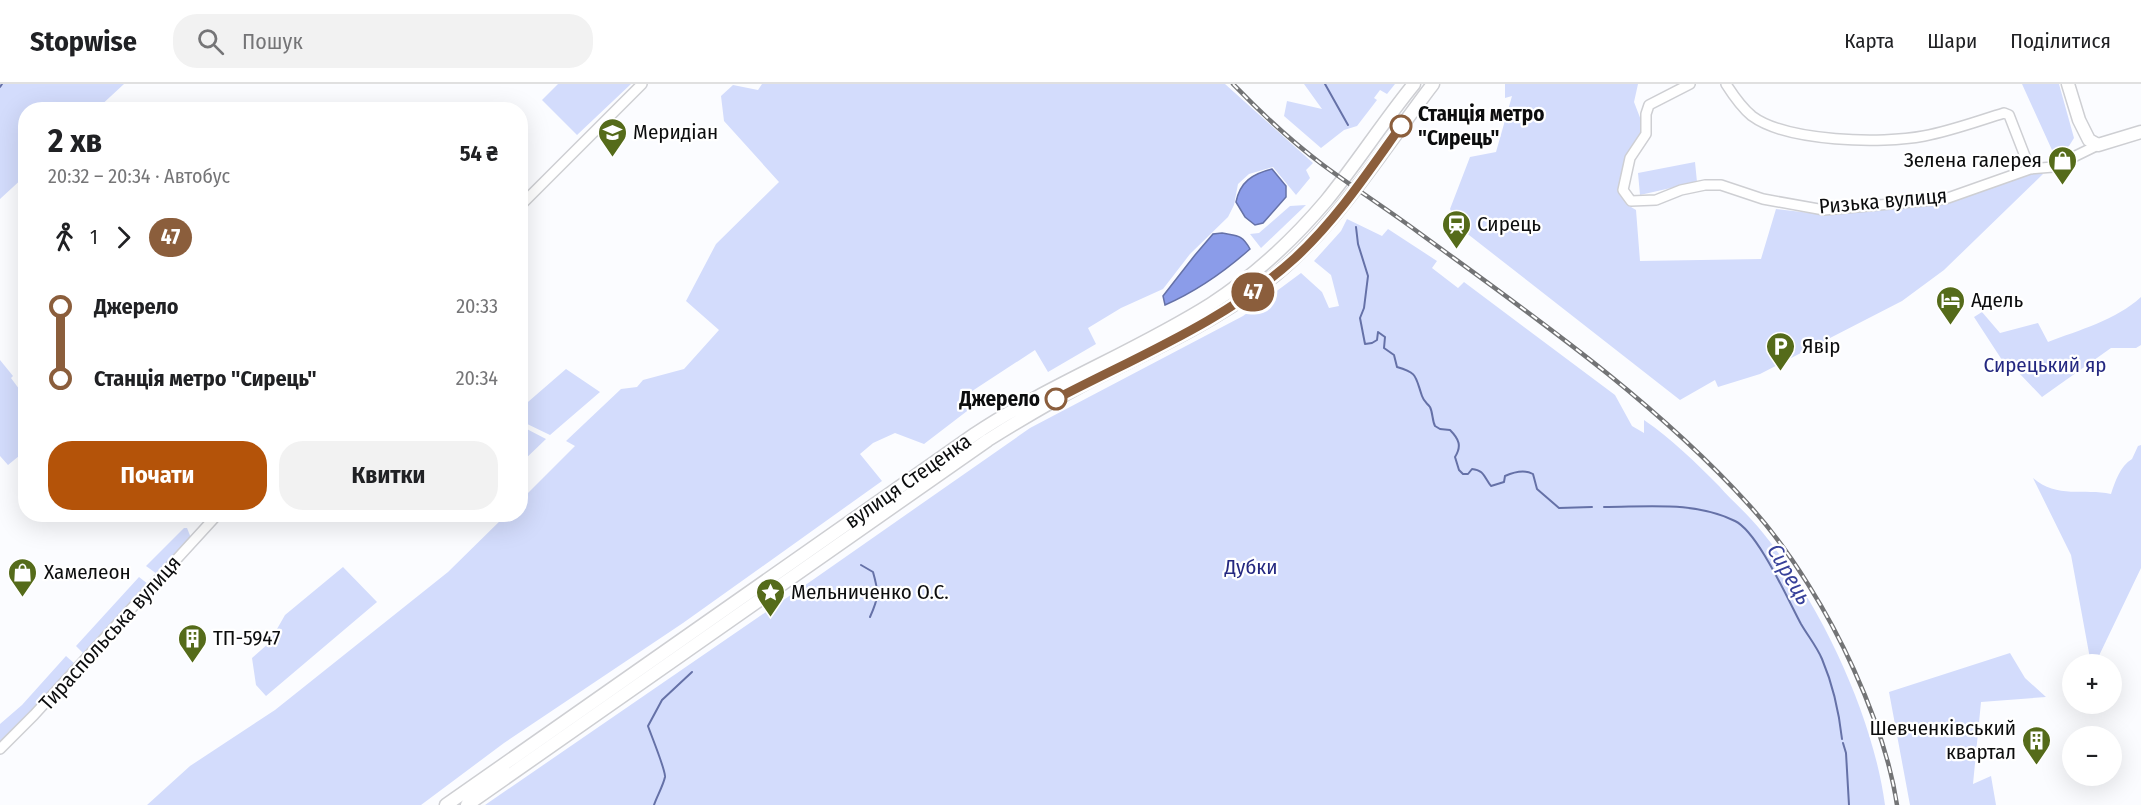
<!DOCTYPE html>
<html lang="uk">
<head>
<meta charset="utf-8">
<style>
	body { margin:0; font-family:"Fira Sans Condensed",sans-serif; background:#f2f2f2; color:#202124; height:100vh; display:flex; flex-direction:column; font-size:22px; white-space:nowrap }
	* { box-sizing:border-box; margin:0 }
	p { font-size:20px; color:#757577 }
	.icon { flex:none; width:33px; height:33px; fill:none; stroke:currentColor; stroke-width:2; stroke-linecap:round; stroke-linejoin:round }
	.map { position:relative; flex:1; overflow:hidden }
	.side { position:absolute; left:18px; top:18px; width:510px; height:420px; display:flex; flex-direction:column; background:#fff; border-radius:24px; box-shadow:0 6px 24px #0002 }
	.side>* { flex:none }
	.badge { padding:0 12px; border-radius:20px; font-size:21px; line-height:39px }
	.controls { position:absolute; left:2062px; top:570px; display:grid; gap:12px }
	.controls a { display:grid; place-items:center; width:60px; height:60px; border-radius:50%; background:#fff; box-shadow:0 6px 24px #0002; font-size:30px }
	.map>.badge { position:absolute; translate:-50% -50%; box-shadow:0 0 0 3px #fff }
	.legs { display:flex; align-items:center; gap:9px; height:66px; padding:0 30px; font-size:20px }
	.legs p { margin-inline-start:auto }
	.overview { display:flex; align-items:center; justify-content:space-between; height:102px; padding:0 30px }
	h1 { font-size:33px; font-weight:700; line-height:45px }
	.primary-button { display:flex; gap:12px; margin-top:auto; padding:12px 30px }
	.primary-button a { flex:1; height:69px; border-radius:24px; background:#b45309; color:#fff; font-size:24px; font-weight:700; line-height:69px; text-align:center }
	.primary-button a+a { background:#f2f2f2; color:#202124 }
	ul { padding:0 30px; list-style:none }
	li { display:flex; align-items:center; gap:21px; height:72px; font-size:22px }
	li i { display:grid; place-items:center; width:9px; height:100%; margin:0 8px; background:currentColor }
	li i::after { content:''; width:15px; height:15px; margin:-8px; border:4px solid; border-radius:50%; background:#fff }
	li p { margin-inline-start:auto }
	li:first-child i { background:linear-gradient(#0000 50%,currentColor 0) }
	li:last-child i { background:linear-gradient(currentColor 50%,#0000 0) }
	header { display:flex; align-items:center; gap:36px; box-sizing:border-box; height:84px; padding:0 30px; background:#fff; border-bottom:2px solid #e0e0e0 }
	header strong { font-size:28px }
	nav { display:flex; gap:33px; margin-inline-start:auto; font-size:21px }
	.search { width:420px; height:54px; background:#f2f2f2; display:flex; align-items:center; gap:15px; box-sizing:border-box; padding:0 21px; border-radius:24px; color:#757577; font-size:22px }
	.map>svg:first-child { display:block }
</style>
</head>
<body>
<header>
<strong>Stopwise</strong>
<div class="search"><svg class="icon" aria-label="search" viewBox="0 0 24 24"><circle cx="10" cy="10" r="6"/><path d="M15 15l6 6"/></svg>Пошук</div>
<nav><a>Карта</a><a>Шари</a><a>Поділитися</a></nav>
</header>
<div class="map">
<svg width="2141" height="721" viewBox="0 0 2141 721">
	<rect width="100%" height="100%" fill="#fbfcff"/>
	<path fill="#d3dcfc" d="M0,0H124L97,25L26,26L25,92L0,115Z
		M558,0H631L577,51L542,16Z
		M762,0H1225L1313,79L1306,86L1310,94L1296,111L1273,83L1249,90L1238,100L1234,121L1228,133L1190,170L1163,205L1121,224L1088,244L1096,260L1048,288L1035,266L963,313L971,324L924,360L895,349L873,359L860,370L882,397L683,539L504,659L421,721H147L190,682L275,626L448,488L506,431L520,430L521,416L575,362L566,357L621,305L637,303L643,296L684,285L719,246L686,217L716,160L779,98L724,37L721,12L733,1L758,6Z
		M1304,0H1395L1387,10L1380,6L1374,14L1377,16L1357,42L1344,46L1321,64L1284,32L1287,17L1322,25Z
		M1505,0H1638L1634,18L1644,44L1628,72L1620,109L1626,120L1636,126L1640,177L1761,175L1776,125L1828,131L1943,119L2029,89L2043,90L1944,186L1902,217L1760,290L1718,303L1715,296L1680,316L1460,144L1450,125L1470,73L1496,68L1512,12L1505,14Z
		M2022,0H2059L2074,54L2069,62L2057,69L2052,66Z
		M1695,78L1697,98L1640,111L1638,89Z
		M1306,121L1261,164L1250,150L1259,149L1290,122Z
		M1347,135L1382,152L1388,145L1437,177L1432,184L1458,204L1464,198L1615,311L1632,342L1644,349V336C1672,355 1695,378 1719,402C1733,418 1750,432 1763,449C1820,519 1873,631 1885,721H485L814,495L1030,344L1243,232L1301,189L1322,208L1329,224L1339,222L1331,191L1314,177L1341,147Z
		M2141,213V261L2136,264H2111L2042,313L2020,290L2002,276L1974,233L1982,228L2000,249L2038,239L2048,258C2079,246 2116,236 2141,213Z
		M0,276L13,292L11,294L25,313V380L19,372L8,381L0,372Z
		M566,285L600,308L550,351L521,337V324Z
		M521,342L546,355L521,379Z
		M2141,361V484L2095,580H2091L2071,471L2033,394C2057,415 2084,404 2111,410C2115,398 2120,382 2132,375L2138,362Z
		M184,444H187L191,454L157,490L146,482Z
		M343,483L377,518L266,612L256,601L252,574L269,559L285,531Z
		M139,493L148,500L83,569L76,562Z
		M2010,569L2025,594L2046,613L1981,618L1973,700L1991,692L1996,721H1910L1889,608Z
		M66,572L75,580L26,635L0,658V640L22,621Z"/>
	<path fill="#8b9ce9" stroke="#6571a7" stroke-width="1.5" d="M1272,85L1286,102V113L1263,139L1255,141L1245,133L1236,118C1240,98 1252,90 1272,85Z
		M1222,149C1237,152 1242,150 1250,165C1224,188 1197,207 1165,221L1163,212L1195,171L1213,150Z"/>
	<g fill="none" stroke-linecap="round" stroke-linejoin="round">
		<path stroke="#6571a7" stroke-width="2" d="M1325,0L1348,41
			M0,3L2,0
			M1356,143L1358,160L1368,192L1364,224L1360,234L1365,260L1372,259L1377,256L1378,248L1385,253L1384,264L1394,271L1397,283C1418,289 1415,292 1422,312C1424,318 1427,319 1430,323C1433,329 1432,336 1435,342L1440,345L1450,346C1459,355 1462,362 1455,373L1459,386L1463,390H1468L1472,385C1484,386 1484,393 1491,402L1504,398L1505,392C1514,388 1524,385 1533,390L1537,405L1559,424L1592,423
			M1604,423C1648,423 1694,417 1735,437C1758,448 1788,516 1801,540C1808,552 1817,563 1822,575C1833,601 1839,628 1842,655
			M861,481L873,488C879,509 879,513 870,533
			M1843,659L1846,669L1849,721
			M654,721C657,712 663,702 665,693C666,687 651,651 648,642L662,616L692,588"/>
		<defs>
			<path id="street" d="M1690,0L1649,21L1646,30V50L1630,74L1623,106L1631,117L1656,116L1681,106L1705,101H1721L1763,115L1824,126L1945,115L2030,85L2053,83L2098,61
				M1726,0C1733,11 1741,23 1752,32C1787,58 1882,60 1924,52C1951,47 1978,37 2004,29L2009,31L2030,85
				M520,122L642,0
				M0,665L34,631L218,430"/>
			<path id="secondary" d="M2068,0L2079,36L2089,56L2098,61L2141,48
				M446,721L975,350C1050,300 1135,268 1211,220C1254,192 1293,156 1326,117C1357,79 1383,38 1414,0
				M467,721L988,356C1020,336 1052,317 1086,299C1146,269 1209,241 1264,200C1334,147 1380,69 1433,0"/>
		</defs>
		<use href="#street" stroke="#cecfd3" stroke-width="12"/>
		<use href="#secondary" stroke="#cecfd3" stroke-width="15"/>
		<use href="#street" stroke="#fff" stroke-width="9"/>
		<use href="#secondary" stroke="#fff" stroke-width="12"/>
		<defs>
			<path id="rail" d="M1233,0C1261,29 1291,57 1323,81C1354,104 1387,125 1418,148C1533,232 1653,315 1749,421C1790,466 1829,530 1854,586C1873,628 1890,675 1897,721"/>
		</defs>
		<use href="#rail" stroke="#737476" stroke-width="4.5"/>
		<use href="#rail" stroke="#fff" stroke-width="2" stroke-dasharray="7" stroke-linecap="butt"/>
	</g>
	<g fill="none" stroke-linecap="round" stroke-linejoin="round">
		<defs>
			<path id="line-1" d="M1056,315C1138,272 1226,237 1295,174C1337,135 1368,88 1401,42"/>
		</defs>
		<use href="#line-1" stroke="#fff" stroke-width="14"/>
		<use href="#line-1" stroke="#8b5e3c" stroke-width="9"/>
	</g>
	<defs>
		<symbol id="school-pin" viewBox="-11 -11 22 30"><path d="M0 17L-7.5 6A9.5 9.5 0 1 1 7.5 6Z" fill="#556b1a" stroke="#fff"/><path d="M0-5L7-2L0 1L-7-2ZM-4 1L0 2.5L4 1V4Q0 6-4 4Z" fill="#fff"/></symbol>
		<symbol id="shop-pin" viewBox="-11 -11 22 30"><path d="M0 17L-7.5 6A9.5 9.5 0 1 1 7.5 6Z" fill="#556b1a" stroke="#fff"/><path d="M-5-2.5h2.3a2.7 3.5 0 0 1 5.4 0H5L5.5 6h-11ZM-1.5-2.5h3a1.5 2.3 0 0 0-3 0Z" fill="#fff"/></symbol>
		<symbol id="station-pin" viewBox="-11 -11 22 30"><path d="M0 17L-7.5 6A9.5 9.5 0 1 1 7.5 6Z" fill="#556b1a" stroke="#fff"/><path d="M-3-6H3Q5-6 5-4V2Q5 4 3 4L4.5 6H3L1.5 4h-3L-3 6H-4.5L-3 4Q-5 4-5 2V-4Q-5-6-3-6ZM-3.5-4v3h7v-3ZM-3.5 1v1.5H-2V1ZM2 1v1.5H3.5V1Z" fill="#fff"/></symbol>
		<symbol id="hotel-pin" viewBox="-11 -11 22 30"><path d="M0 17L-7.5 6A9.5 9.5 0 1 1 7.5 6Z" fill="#556b1a" stroke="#fff"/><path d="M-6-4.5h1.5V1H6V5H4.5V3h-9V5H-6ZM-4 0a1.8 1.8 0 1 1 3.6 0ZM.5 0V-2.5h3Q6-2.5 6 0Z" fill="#fff"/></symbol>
		<symbol id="parking-pin" viewBox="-11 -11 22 30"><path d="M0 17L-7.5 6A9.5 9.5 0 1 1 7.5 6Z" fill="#556b1a" stroke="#fff"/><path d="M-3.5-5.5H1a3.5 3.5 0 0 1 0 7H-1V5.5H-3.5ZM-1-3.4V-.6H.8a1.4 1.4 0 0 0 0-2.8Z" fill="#fff"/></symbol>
		<symbol id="sight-pin" viewBox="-11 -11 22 30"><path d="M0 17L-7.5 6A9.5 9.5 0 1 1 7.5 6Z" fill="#556b1a" stroke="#fff"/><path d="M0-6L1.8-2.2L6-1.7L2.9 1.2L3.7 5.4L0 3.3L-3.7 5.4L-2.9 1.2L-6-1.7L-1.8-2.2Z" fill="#fff"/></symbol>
		<symbol id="building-pin" viewBox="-11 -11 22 30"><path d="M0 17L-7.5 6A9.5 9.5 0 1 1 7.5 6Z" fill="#556b1a" stroke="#fff"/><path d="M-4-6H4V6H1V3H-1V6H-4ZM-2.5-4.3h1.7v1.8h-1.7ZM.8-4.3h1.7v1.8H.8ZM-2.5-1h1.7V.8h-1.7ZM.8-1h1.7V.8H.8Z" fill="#fff"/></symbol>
	</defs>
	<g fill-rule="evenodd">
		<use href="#school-pin" x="596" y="32" width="33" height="45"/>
		<use href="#shop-pin" x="2046" y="60" width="33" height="45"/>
		<use href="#station-pin" x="1440" y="124" width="33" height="45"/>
		<use href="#hotel-pin" x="1934" y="200" width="33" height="45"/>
		<use href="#parking-pin" x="1764" y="246" width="33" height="45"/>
		<use href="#shop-pin" x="6" y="472" width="33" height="45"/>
		<use href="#sight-pin" x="754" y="492" width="33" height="45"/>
		<use href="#building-pin" x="176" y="538" width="33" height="45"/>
		<use href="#building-pin" x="2020" y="640" width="33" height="45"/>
	</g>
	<g fill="#fff" stroke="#8b5e3c" stroke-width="3">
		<circle cx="1401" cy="42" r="10"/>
		<circle cx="1056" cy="315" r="10"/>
	</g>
	<g text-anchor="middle" stroke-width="4.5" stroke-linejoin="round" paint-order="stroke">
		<g font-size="21" font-weight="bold" fill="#0c0d0e" stroke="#fff" text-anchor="start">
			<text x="1418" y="37">Станція метро<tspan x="1418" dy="24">"Сирець"</tspan></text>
			<text x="1040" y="322" text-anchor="end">Джерело</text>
		</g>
		<g font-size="21" fill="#0c0d0e" stroke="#fff" text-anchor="start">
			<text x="633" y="55">Меридіан</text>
			<text x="2042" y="83" text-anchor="end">Зелена галерея</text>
			<text x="1477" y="147">Сирець</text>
			<text x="1971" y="223">Адель</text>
			<text x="1802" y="269">Явір</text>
			<text x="44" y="495">Хамелеон</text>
			<text x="791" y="515">Мельниченко О.С.</text>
			<text x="213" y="561">ТП-5947</text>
			<text x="2016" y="651" text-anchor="end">Шевченківський<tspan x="2016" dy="24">квартал</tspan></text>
		</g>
		<g font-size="21" fill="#0c0d0e" stroke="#fff">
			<text transform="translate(1883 117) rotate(-5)" y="7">Ризька вулиця</text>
			<text transform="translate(908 397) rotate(-35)" y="7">вулиця Стеценка</text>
			<text transform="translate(110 549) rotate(-48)" y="7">Тираспольська вулиця</text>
		</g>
		<g font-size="21" fill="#242880" stroke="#fff">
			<text x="2045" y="288">Сирецький яр</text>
			<text x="1251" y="490">Дубки</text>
		</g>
		<g font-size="22" font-style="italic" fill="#37419a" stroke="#fff">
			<text transform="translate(1790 490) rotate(60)" y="8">Сирець</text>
		</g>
	</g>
</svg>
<div class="controls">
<a>+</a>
<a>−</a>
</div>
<b class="badge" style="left:1253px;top:208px;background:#8b5e3c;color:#fff">47</b>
<section class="side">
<div class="overview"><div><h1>2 хв</h1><p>20:32 – 20:34 · Автобус</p></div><b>54 ₴</b></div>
<div class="legs"><svg class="icon" aria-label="walk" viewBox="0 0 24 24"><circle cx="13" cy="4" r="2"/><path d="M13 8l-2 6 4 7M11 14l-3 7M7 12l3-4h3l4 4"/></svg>1<svg class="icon" aria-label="forward" viewBox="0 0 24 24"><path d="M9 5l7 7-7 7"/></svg><b class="badge" style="background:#8b5e3c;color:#fff">47</b></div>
<ul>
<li><i style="color:#8b5e3c"></i><b>Джерело</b><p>20:33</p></li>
<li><i style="color:#8b5e3c"></i><b>Станція метро &quot;Сирець&quot;</b><p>20:34</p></li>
</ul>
<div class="primary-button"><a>Почати</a><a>Квитки</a></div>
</section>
</div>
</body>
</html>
